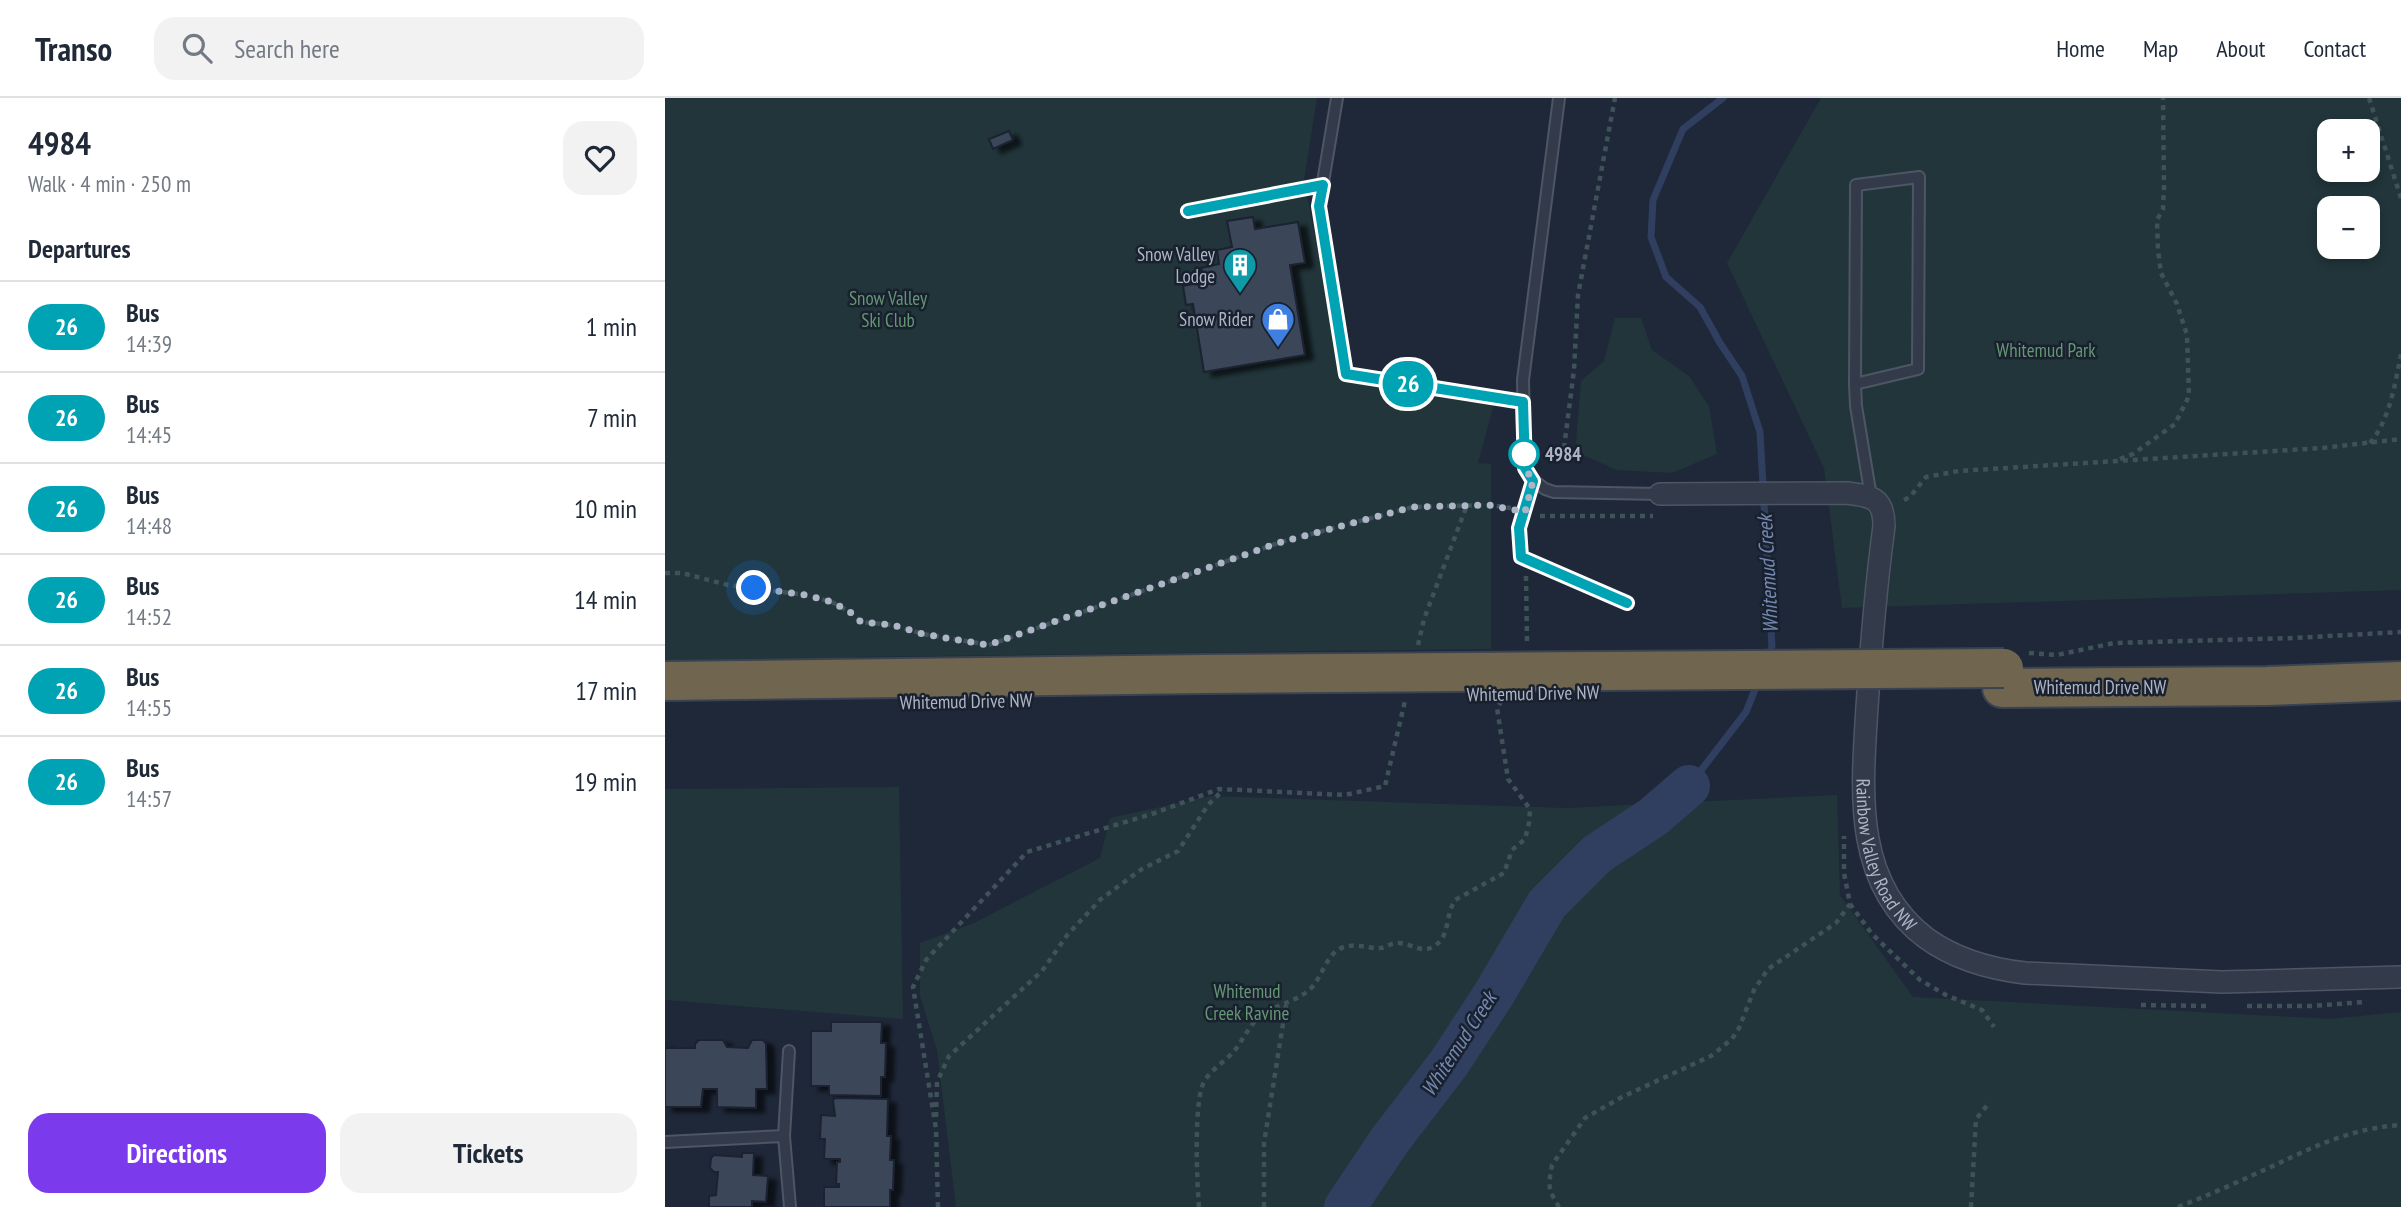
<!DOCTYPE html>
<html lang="en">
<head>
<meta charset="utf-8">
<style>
	body { margin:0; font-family:"PT Sans Narrow",sans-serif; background:#f2f2f3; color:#1f2937; height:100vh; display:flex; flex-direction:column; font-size:26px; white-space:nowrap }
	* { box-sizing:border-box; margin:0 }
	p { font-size:23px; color:#747a83 }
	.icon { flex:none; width:38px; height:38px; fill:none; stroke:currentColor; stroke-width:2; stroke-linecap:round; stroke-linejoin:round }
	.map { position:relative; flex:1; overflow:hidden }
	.side { display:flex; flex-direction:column; background:#fff; width:665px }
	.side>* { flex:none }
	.badge { padding:0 14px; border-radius:23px; font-size:24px; line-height:46px }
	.controls { position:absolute; left:1652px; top:21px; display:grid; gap:14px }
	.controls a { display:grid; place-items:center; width:63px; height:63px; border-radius:14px; background:#fff; box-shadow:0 4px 10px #0003; font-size:35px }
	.you { position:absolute; width:35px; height:35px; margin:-18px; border:5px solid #fff; border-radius:50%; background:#1a73e8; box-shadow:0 0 0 10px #1a73e833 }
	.map>.badge { position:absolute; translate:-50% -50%; box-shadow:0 0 0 4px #fff }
	h2 { padding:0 28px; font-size:26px; line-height:63px }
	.round { display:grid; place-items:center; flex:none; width:74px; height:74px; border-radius:21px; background:#f2f2f3 }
	.overview { display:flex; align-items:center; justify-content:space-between; height:119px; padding:0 28px }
	h1 { font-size:33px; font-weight:700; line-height:52px }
	.primary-button { display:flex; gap:14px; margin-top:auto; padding:14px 28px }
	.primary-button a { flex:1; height:80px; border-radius:21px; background:#7c3aed; color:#fff; font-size:28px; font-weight:700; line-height:80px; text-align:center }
	.primary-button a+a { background:#f2f2f3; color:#1f2937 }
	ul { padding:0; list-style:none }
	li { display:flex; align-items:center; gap:21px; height:91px; padding:0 28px; border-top:2px solid #e0e1e3 }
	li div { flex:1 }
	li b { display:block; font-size:26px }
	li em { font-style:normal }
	li .badge { min-width:77px; font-weight:700; text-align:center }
	header { display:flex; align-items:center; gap:42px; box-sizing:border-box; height:98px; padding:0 35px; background:#fff; border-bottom:2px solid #e0e1e3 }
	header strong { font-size:33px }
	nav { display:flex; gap:38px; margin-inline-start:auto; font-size:24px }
	.search { width:490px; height:63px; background:#f2f2f3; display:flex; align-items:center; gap:18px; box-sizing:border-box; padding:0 24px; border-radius:21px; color:#747a83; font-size:26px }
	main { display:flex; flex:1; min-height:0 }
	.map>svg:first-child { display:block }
</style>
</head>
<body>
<header>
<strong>Transo</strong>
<div class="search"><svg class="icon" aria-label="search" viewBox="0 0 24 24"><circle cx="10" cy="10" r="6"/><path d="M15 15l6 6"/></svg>Search here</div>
<nav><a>Home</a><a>Map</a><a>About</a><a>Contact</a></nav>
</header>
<main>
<section class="side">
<div class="overview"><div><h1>4984</h1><p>Walk · 4 min · 250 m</p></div><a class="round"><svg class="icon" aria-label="heart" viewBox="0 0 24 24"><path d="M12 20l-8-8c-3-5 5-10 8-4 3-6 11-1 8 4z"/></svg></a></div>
<h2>Departures</h2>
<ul>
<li><span class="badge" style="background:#00a3b4;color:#fff">26</span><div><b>Bus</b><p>14:39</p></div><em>1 min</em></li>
<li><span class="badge" style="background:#00a3b4;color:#fff">26</span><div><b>Bus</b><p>14:45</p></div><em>7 min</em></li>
<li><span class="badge" style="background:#00a3b4;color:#fff">26</span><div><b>Bus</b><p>14:48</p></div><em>10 min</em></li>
<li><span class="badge" style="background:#00a3b4;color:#fff">26</span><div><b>Bus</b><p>14:52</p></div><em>14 min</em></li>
<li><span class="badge" style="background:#00a3b4;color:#fff">26</span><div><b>Bus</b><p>14:55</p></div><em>17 min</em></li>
<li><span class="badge" style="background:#00a3b4;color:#fff">26</span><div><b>Bus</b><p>14:57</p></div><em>19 min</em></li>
</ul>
<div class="primary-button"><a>Directions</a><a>Tickets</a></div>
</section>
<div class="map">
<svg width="1736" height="1109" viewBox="0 0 1736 1109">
	<defs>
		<filter id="shadow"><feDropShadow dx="8" dy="4.5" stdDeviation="2" flood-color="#0009"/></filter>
	</defs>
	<rect width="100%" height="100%" fill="#1f2839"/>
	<path fill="#21353a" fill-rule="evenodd" d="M0,0H652L639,82L678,278L829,306L813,365L826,366V551L191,559L162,569L0,568Z
		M1156,0H1736V492L1177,510L1159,370L1062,165ZM1664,33H1703V72H1664ZM1664,110H1703V149H1664Z
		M950,220H976L987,252L1024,278L1044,308L1052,356L1007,375L952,372L913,355L911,343L916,283L939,263Z
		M234,689L238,921L0,902V691Z
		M1172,697L1175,797L1248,899L1666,921L1736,914V1109H291L272,952L255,898V845L309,825L435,760L445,720L545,698L901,710Z"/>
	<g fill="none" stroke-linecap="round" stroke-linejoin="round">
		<path stroke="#303f5f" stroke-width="7" d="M1058,0L1018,31L988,102L986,139L1001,179L1035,209L1055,245L1077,278L1095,334L1107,549L1102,560
			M1024,688L1081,614L1093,584"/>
		<path stroke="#303f5f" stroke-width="42" d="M680,1109L725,1042L784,965L829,896L882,806L932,756L988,719L1024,688"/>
	</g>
	<path fill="#3b4659" stroke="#1b2230" stroke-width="2" filter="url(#shadow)" d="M344,33L348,42L328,51L324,41Z
		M588,119L590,131L633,124L640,165L625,167L640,257L539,274L528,206L521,207L518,188L539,184L536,170L554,166L552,152L567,149L562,123Z
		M166,924H217L216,945H221L220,979H216V998L164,997V988H146V933H166Z
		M34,942H58L62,949L83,950L87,942H98L101,946L102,991H91V1010L52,1009V991H38L36,1009H0V944L1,950H30V946Z
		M170,1000L223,1001L222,1038H226L225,1062H229L228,1092H225V1109H159V1089H174V1086H171L172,1064H175V1061H159L160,1041H155L156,1017L170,1018L168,1002Z
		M77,1055H89L88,1077L103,1078L101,1104L87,1103V1109H44V1098L51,1097L53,1074H49L45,1070L46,1060L49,1057L77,1059Z"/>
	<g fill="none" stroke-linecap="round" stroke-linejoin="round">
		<defs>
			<path id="service" d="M672,0L654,108L682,276L858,304
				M894,0L858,282L860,370L868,382L880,391L889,394L995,396
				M523,113L658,87
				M1190,286L1253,271L1254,79L1191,87L1190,286L1191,308L1206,399
				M868,382L854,430L856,459L962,505
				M124,953L119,1038L125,1109
				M0,1044L119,1038"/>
			<g id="minor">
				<path id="s1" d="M995,396L1182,395C1207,398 1219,400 1219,428C1211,488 1206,548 1202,609C1197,691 1187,784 1261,840C1290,861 1325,871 1360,875L1557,884L1736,879"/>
			</g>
			<path id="motorway" d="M0,583L539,576
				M1337,590L1602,588L1736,583"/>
		</defs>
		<use href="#service" stroke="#4e5564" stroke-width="14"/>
		<use href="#minor" stroke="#4e5564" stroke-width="24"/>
		<use href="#motorway" stroke="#3b4251" stroke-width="42"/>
		<path stroke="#3f5257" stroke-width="4.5" stroke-dasharray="5 5" stroke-linecap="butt" d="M1704,0L1736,100
			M1705,345C1725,321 1730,286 1736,256
			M899,350L909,272L913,197L950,0
			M1455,361L1468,356L1510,326L1524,298L1522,237L1512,206L1496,175L1493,152L1492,122L1498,111L1499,90L1498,0
			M1239,402L1245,399L1261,379L1294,373L1657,350L1736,341
			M875,418H988
			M0,475H17L63,487L141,497L167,504L185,514L196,524L228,527L258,536L319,546
			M861,478L862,543
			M324,547L616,444L748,409L824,407L846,410
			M753,547L759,521L802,407
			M1364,555L1392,557L1449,545L1629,540L1736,534
			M1185,806L1207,836L1255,882L1281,897L1317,912L1329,929
			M1476,907L1542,908
			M1582,908H1647L1699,904
			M271,1019L272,984L284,958L377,873L403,836L436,801L477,771L513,753L543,707L558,692
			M273,1109L271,1031L248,889L261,862L362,754L490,715L554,691L680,697L720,688L740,603
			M534,1109C532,1085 528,999 540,982C548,970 561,963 570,952C580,939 586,923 600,915C614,906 629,904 643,893C658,881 660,855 679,849C692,845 704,851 716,850C721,849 726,845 732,845C747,844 760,861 776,842C784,831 782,814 790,802L839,775L847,752L860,741L864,725L865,711L843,681L832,610L837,602
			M599,1109V1045L621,907
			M894,1109L886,1095L884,1085L887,1067L920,1020L957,999L1046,958L1067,941L1074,930L1089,892L1103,871L1171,825L1185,806L1179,775V738
			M1306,1109L1311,1021L1325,1004
			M1513,1109C1539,1099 1564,1088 1588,1077C1640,1054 1677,1031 1736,1027"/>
		<use href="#service" stroke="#333a49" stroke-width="10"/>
		<use href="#minor" stroke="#333a49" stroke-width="21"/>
		<use href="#motorway" stroke="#706650" stroke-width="38"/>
		<defs>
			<path id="motorway-bridge" d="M539,576L1339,570"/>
		</defs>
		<use href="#motorway-bridge" stroke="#3b4251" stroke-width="42" stroke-linecap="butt"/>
		<use href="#motorway-bridge" stroke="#706650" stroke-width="38"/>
	</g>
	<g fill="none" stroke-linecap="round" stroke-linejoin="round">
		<defs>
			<path id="line" d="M523,113L658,87L654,108L681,276L858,304L860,370L868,383L854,430L856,459L962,505"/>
		</defs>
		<use href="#line" stroke="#fff" stroke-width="16"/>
		<use href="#line" stroke="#00a3b4" stroke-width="10"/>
		<path stroke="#adb5c6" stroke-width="7" stroke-dasharray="0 12.6" d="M89,490L141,497L167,504L185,514L196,524L228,527L258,536L323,547L616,444L748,409L824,407L860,414L868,383L860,370L859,351V356"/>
	</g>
	<defs>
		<symbol id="building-pin" viewBox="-11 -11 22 30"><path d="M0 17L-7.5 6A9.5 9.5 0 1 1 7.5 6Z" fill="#0f9aa8" stroke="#19202e"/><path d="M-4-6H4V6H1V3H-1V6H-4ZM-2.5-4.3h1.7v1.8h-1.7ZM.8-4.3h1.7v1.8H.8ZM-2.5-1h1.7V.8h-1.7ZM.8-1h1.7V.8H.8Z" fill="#fff"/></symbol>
		<symbol id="shop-pin" viewBox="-11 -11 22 30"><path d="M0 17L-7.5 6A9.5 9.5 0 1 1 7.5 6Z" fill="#3f7fe0" stroke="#19202e"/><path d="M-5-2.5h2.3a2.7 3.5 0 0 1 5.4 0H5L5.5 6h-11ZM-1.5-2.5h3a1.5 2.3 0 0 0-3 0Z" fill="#fff"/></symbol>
	</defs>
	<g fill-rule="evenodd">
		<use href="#building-pin" x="556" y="148" width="38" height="52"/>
		<use href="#shop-pin" x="594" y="202" width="38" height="52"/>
	</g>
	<circle fill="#fff" stroke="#00a3b4" stroke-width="3.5" cx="859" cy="356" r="14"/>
	<g text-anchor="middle" stroke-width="5" stroke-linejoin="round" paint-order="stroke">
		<g font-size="19" fill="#adb5c6" stroke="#19202e" text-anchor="end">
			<text x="550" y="163">Snow Valley<tspan x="550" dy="22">Lodge</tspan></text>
			<text x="588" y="228">Snow Rider</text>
		</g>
		<g font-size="19" fill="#649774" stroke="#19202e">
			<text x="223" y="207">Snow Valley<tspan x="223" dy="22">Ski Club</tspan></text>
			<text x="1381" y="259">Whitemud Park</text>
			<text x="582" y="900">Whitemud<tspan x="582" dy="22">Creek Ravine</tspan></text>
		</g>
		<g font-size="19" font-weight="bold" fill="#adb5c6" stroke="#19202e" text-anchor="start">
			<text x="880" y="363">4984</text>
		</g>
		<g font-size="19" fill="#adb5c6" stroke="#19202e">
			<text x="1435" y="596">Whitemud Drive NW</text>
			<text transform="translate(868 595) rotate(-1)" y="7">Whitemud Drive NW</text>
			<text transform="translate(301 603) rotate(-1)" y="7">Whitemud Drive NW</text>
			<text dy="7" stroke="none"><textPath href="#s1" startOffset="579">Rainbow Valley Road NW</textPath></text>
		</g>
		<g font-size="21" font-style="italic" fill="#7488b0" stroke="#19202e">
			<text transform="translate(1103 476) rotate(-93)" y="7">Whitemud Creek</text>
			<text transform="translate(794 946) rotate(-57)" y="7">Whitemud Creek</text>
		</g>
	</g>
</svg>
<div class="controls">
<a>+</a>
<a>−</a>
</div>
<div class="you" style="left:89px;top:490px"></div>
<b class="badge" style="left:743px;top:286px;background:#00a3b4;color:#fff">26</b>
</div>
</main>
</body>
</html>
